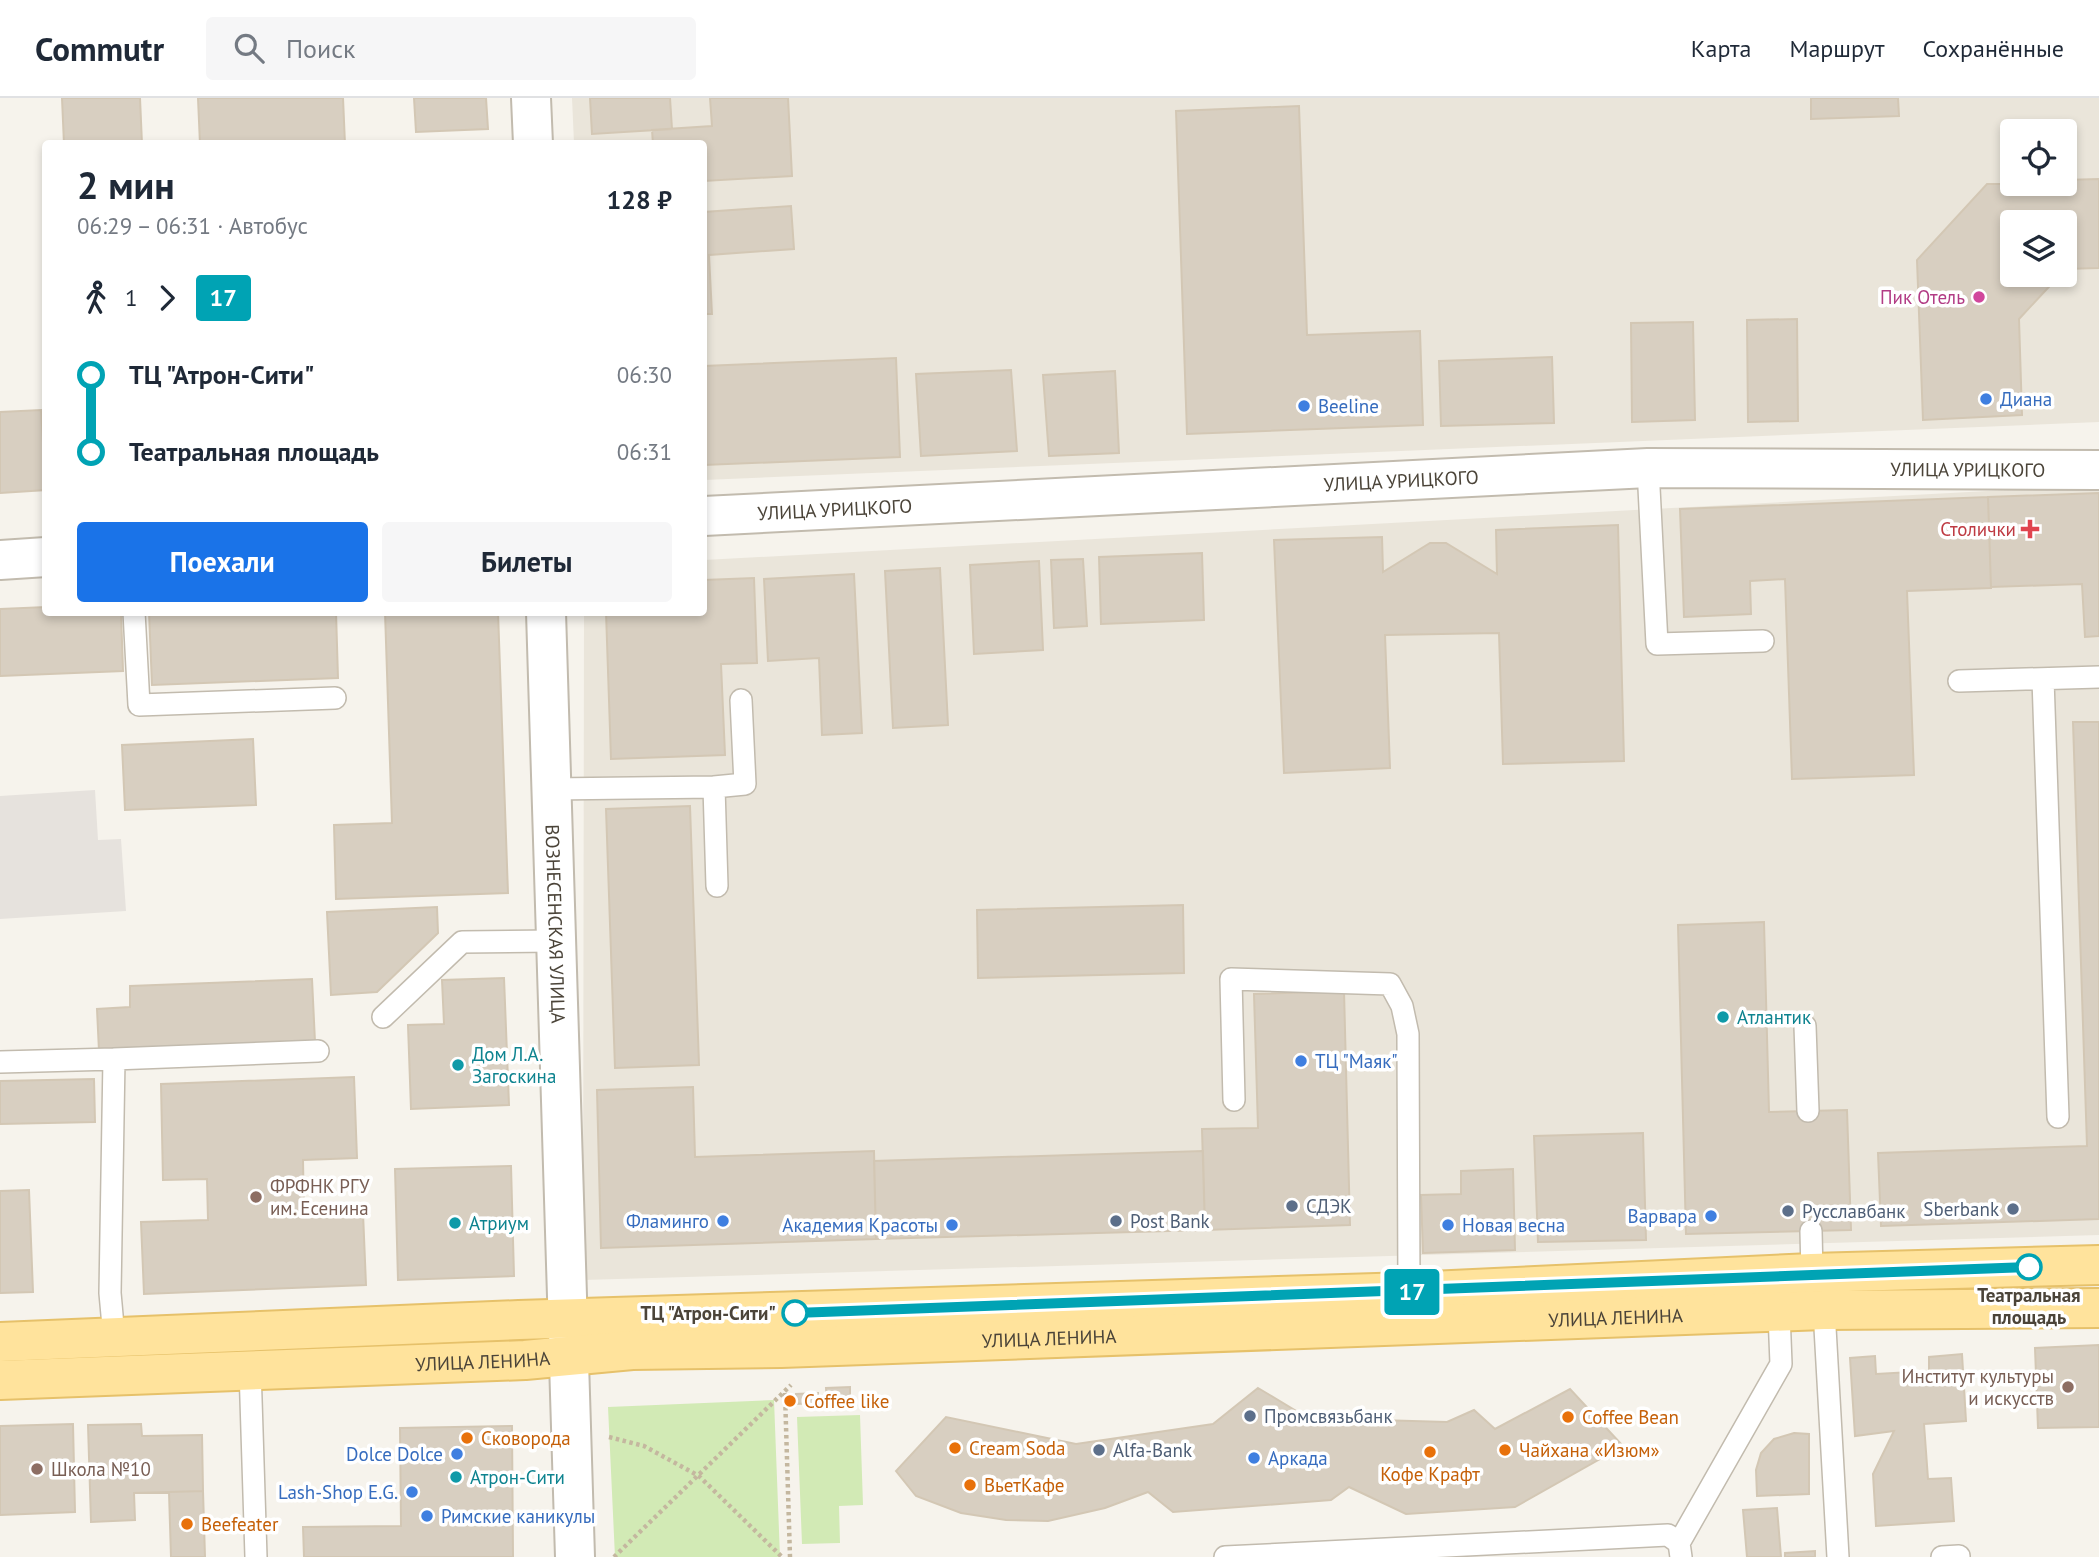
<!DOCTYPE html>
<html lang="ru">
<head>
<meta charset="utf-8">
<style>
	body { margin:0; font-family:"PT Sans",sans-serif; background:#f6f6f7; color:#1f2937; height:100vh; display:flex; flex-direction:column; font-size:26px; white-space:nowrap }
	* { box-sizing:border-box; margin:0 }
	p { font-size:23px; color:#747a83 }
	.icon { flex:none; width:38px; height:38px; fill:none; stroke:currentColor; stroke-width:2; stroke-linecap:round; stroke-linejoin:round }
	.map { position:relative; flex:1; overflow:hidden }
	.side { position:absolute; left:42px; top:42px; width:665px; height:476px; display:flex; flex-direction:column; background:#fff; border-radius:7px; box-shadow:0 4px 10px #0003 }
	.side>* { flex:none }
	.badge { padding:0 14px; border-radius:5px; font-size:24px; line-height:46px }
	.buttons { position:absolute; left:2000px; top:21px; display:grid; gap:14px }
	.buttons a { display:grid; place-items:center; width:77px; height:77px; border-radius:7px; background:#fff; box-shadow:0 4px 10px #0003; font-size:35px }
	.map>.badge { position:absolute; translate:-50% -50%; box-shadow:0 0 0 4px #fff }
	.legs { display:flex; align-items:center; gap:10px; height:77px; padding:0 35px; font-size:23px }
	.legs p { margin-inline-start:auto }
	.headline { display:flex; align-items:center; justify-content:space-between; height:119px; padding:0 35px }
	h1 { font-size:38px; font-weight:600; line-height:52px }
	.cta { display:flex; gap:14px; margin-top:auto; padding:14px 35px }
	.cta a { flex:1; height:80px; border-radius:7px; background:#1a73e8; color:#fff; font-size:28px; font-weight:600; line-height:80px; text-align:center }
	.cta a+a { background:#f6f6f7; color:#1f2937 }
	ul { padding:0 35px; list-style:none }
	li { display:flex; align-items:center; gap:24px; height:77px; font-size:26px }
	li i { display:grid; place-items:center; width:10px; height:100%; margin:0 9px; background:currentColor }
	li i::after { content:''; width:18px; height:18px; margin:-9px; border:5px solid; border-radius:50%; background:#fff }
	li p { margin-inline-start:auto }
	li:first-child i { background:linear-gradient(#0000 50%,currentColor 0) }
	li:last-child i { background:linear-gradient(currentColor 50%,#0000 0) }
	header { display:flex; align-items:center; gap:42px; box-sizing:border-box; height:98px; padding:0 35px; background:#fff; border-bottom:2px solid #e0e1e3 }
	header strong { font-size:33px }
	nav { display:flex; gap:38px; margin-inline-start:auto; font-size:24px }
	.search { width:490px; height:63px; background:#f6f6f7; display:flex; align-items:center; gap:18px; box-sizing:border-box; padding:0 24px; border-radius:7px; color:#747a83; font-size:26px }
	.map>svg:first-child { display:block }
</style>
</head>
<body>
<header>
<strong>Commutr</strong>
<div class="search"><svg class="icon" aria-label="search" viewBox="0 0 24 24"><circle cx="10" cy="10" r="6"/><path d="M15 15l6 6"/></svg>Поиск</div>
<nav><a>Карта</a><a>Маршрут</a><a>Сохранённые</a></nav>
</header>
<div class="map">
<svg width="2099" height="1459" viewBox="0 0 2099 1459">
	<rect width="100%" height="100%" fill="#f6f3ec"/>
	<path fill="#eae5da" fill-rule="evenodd" d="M572,0H2099V324L704,382V46L574,45ZM2012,33H2065V86H2012ZM2012,124H2065V177H2012Z
		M2099,387V1137L583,1182L584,515L704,514V462Z"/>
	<path fill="#e6e2dd" d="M95,692L98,742L121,741L126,813L0,821V698Z"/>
	<path fill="#d2eab5" d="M774,1302L780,1459H615L608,1309Z
		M860,1317L863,1407L839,1408L840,1445L802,1446L797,1319Z"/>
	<path fill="#d8cfc1" stroke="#d3c7b4" stroke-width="2" d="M62,0H140L142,46H64Z
		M198,0H343L345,46H200Z
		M414,0H486L488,31L416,34Z
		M590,0H670L672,31L592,36Z
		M710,0H788L792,78L704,83V46H653L652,32L712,28Z
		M1811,0H1898L1899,18L1811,21Z
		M1299,8L1307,237L1420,233L1423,327L1187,336L1176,13Z
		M2099,81V170L2065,171V124H2012V177H2060L2019,221L2022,317L1923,322L1917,162L1987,86H2065V82Z
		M791,108L794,151L709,157L712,216H704V114Z
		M1797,221L1798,323L1748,324L1747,222Z
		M1693,224L1695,322L1632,324L1631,225Z
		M1552,259L1554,325L1441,328L1439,263Z
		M896,260L900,359L704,367V268Z
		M1011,272L1017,353L921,358L916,276Z
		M1115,273L1119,355L1049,358L1043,277Z
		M41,312L46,392L0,395V314Z
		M2099,395V538L2085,539L2082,486L1991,489L1988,399Z
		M1988,399L1991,490L1907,493L1914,677L1792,681L1785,481L1750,483L1751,516L1684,519L1680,411Z
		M1618,427L1624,663L1503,666L1499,535L1385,537L1390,670L1284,675L1274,442L1382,439L1383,474L1430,445H1446L1497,476L1496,432Z
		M1202,455L1204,522L1101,526L1099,459Z
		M1083,461L1087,528L1054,530L1051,462Z
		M1039,463L1043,552L974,556L970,467Z
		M940,470L948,627L893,630L885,473Z
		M854,476L862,635L822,637L819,560L768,563L764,481Z
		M754,480L757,565L721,566L725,657L611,661L606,514H704V482Z
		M46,509V514H121L123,573L0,578V511Z
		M149,514H336L338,580L152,587Z
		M385,514H498L508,795L336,801L334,727L392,725Z
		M2073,624H2099V1121L1881,1128L1878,1055L2087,1048Z
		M253,641L256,707L125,712L122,647Z
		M690,708L699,967L615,970L606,711Z
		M1183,807L1184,875L978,880L977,812Z
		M437,809L438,835L377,894L331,897L327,814Z
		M1764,824L1769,1014L1847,1012L1851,1132L1686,1136L1678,827Z
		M504,880L509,1007L411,1011L408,927L444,926L442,882Z
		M312,881L315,944L99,953L97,911L130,909V888Z
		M1344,893L1350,1127L1205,1132L1202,1031L1258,1030L1254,896Z
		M354,979L357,1060L303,1062L304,1117L363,1115L366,1187L144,1196L141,1124L208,1122L207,1081L163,1082L161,986Z
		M94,981L95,1024L0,1026V983Z
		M693,989L695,1059L874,1053L876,1141L601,1150L597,992Z
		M1643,1035L1646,1142L1538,1144L1534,1038Z
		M1203,1053L1205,1132L876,1141L874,1063Z
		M511,1068L514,1178L398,1182L395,1071Z
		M1513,1071L1515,1152L1423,1155L1421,1097L1461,1096V1073Z
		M29,1092L33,1194L0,1195V1093Z
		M2099,1247V1329L2038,1330L2035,1250Z
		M1962,1256L1966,1323L1924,1326L1928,1381L1951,1380L1954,1423L1876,1428L1873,1376L1894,1333L1855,1338L1850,1260L1875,1258L1876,1276L1929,1273V1259Z
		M850,1289V1303L827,1304L826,1290Z
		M1258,1290L1308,1320L1447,1324L1474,1312L1495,1331L1570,1291L1623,1348L1515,1409L1406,1416L1349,1389L1331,1402L1173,1414L1148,1394L1105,1410L1048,1423L1006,1422L961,1415L916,1398L896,1373L946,1319L1076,1346L1213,1326Z
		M818,1295V1305L796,1306V1296Z
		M73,1326L75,1414L0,1417V1328Z
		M141,1326L142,1338L202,1337L203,1393L134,1395L135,1422L91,1424L88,1327Z
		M512,1328L513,1459H304L303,1429L401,1428L400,1330Z
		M1794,1335L1809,1336V1396L1757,1398L1756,1372L1761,1355L1774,1341Z
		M203,1393L205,1459H171L169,1394Z
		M1777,1410L1781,1459H1747L1743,1412Z
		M1815,1453V1459H1785V1455Z"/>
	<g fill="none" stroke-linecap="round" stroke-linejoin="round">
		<defs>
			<path id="service" d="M1648,370L1657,546L1763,543
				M134,514L139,607L335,600
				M2043,581L2058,1019
				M1959,583L2099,579
				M714,689L745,686L741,602
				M551,691L714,689L717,788
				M383,919L462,844L554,843
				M1805,928L1808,1013
				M114,961L318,953
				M0,964L114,961L110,1195L114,1239
				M1234,1002L1231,881L1390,886L1402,908L1408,936L1409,1194
				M1811,1133L1812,1175
				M1824,1212L1838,1459
				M250,1270L256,1459
				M1679,1445L1781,1266L1779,1215
				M1225,1459L1668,1437L1679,1445L1681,1459
				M1942,1459L1959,1458"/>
			<g id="minor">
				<path d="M531,0L533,46"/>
				<path id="s1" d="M704,418L1648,370L2099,372"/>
				<path d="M0,462L46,459"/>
				<path id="s2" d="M546,514L575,1459"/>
			</g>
			<g id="primary">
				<path d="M0,1244L519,1222L1409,1194L1812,1175L2099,1167"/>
				<path id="s3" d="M0,1282L525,1262L632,1252L781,1250L1824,1212L2099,1210"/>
			</g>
		</defs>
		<use href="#service" stroke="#c2bbae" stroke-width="24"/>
		<use href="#minor" stroke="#c2bbae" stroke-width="42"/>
		<use href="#primary" stroke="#e6c16a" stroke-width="42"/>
		<path stroke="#c4b79f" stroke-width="4.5" stroke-dasharray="3.5 3.5" stroke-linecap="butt" d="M785,1295L790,1459
			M609,1339L644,1348L699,1378L782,1459
			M614,1459L791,1287"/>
		<use href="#service" stroke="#fff" stroke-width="21"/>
		<use href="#minor" stroke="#fff" stroke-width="38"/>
		<use href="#primary" stroke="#ffe39c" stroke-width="38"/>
	</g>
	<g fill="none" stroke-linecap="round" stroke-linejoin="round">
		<defs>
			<path id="line-1" d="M795,1215L2029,1169"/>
		</defs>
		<use href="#line-1" stroke="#fff" stroke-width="16"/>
		<use href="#line-1" stroke="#00a3b4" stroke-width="10"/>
	</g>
	<circle fill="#d1479c" stroke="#fff" stroke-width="2.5" cx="1979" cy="199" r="7"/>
	<g fill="#3f7fe0" stroke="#fff" stroke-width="2.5">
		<circle cx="1986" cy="301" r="7"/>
		<circle cx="1304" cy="308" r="7"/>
		<circle cx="1301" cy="963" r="7"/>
		<circle cx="1711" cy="1118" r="7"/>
		<circle cx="723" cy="1123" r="7"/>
		<circle cx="952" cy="1127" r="7"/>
		<circle cx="1448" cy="1127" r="7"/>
		<circle cx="457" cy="1356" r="7"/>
		<circle cx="1254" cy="1360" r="7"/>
		<circle cx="412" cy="1394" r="7"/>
		<circle cx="427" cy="1418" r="7"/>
	</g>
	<path fill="#e0444e" stroke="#fff" stroke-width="2.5" d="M2026.5 420.5h7v7h7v7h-7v7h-7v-7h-7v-7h7z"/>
	<g fill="#0f9aa8" stroke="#fff" stroke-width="2.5">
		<circle cx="1723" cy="919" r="7"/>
		<circle cx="458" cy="967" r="7"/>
		<circle cx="455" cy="1125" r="7"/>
		<circle cx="456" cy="1379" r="7"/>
	</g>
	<g fill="#8d6e63" stroke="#fff" stroke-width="2.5">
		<circle cx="256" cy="1099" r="7"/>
		<circle cx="2068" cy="1289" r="7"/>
		<circle cx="37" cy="1371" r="7"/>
	</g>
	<g fill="#5c6f8a" stroke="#fff" stroke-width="2.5">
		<circle cx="1292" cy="1108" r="7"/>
		<circle cx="2013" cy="1111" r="7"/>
		<circle cx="1788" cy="1113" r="7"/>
		<circle cx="1116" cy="1123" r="7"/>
		<circle cx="1250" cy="1318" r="7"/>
		<circle cx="1099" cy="1352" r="7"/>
	</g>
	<g fill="#fff" stroke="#00a3b4" stroke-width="3.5">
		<circle cx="2029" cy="1169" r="12"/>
		<circle cx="795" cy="1215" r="12"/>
	</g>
	<g fill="#e8710a" stroke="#fff" stroke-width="2.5">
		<circle cx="790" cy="1303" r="7"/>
		<circle cx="1568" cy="1319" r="7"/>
		<circle cx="467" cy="1340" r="7"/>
		<circle cx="955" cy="1350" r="7"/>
		<circle cx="1505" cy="1352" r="7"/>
		<circle cx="1430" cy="1354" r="7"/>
		<circle cx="970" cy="1387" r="7"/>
		<circle cx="187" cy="1426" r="7"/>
	</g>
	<g text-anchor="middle" stroke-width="7" stroke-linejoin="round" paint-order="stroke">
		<g font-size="19" fill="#b23c85" stroke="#fff" text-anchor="end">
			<text x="1965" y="206">Пик Отель</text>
		</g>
		<g font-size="19" fill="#366cbe" stroke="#fff" text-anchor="start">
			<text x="2000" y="308">Диана</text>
			<text x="1318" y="315">Beeline</text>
			<text x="1315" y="970">ТЦ "Маяк"</text>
			<text x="1697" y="1125" text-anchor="end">Варвара</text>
			<text x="709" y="1130" text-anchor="end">Фламинго</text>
			<text x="938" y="1134" text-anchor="end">Академия Красоты</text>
			<text x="1462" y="1134">Новая весна</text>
			<text x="443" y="1363" text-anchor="end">Dolce Dolce</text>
			<text x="1268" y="1367">Аркада</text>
			<text x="398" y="1401" text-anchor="end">Lash-Shop E.G.</text>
			<text x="441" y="1425">Римские каникулы</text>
		</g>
		<g font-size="19" fill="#4b4439" stroke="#fff">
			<text dy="7" stroke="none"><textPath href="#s1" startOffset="1265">УЛИЦА УРИЦКОГО</textPath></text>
			<text dy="7" stroke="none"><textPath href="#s1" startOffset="698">УЛИЦА УРИЦКОГО</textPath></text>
			<text dy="7" stroke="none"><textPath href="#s1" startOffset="131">УЛИЦА УРИЦКОГО</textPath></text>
			<text dy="7" stroke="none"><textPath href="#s2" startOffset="312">ВОЗНЕСЕНСКАЯ УЛИЦА</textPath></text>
			<text dy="7" stroke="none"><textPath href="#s3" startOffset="1617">УЛИЦА ЛЕНИНА</textPath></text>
			<text dy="7" stroke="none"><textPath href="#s3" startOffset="1050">УЛИЦА ЛЕНИНА</textPath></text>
			<text dy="7" stroke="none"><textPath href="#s3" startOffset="483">УЛИЦА ЛЕНИНА</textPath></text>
		</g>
		<g font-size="19" fill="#be3a42" stroke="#fff" text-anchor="end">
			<text x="2016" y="438">Столички</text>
		</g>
		<g font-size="19" fill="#0d838f" stroke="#fff" text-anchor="start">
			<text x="1737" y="926">Атлантик</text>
			<text x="472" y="963">Дом Л.А.<tspan x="472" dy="22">Загоскина</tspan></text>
			<text x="469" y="1132">Атриум</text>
			<text x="470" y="1386">Атрон-Сити</text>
		</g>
		<g font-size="19" fill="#785e54" stroke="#fff" text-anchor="start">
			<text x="270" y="1095">ФРФНК РГУ<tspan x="270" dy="22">им. Есенина</tspan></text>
			<text x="2054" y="1285" text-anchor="end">Институт культуры<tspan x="2054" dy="22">и искусств</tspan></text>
			<text x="51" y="1378">Школа №10</text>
		</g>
		<g font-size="19" fill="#4e5e75" stroke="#fff" text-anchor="start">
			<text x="1306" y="1115">СДЭК</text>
			<text x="1999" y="1118" text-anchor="end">Sberbank</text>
			<text x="1802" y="1120">Русславбанк</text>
			<text x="1130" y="1130">Post Bank</text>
			<text x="1264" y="1325">Промсвязьбанк</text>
			<text x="1113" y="1359">Alfa-Bank</text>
		</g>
		<g font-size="19" font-weight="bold" fill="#4b4439" stroke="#fff">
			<text x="2029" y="1204">Театральная<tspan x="2029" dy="22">площадь</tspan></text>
			<text x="776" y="1222" text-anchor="end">ТЦ "Атрон-Сити"</text>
		</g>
		<g font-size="19" fill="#c56008" stroke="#fff" text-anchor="start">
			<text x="804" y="1310">Coffee like</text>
			<text x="1582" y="1326">Coffee Bean</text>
			<text x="481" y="1347">Сковорода</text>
			<text x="969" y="1357">Cream Soda</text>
			<text x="1519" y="1359">Чайхана «Изюм»</text>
			<text x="1430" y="1383" text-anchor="middle">Кофе Крафт</text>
			<text x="984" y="1394">ВьетКафе</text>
			<text x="201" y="1433">Beefeater</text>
		</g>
	</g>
</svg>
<div class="buttons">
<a><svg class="icon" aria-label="locate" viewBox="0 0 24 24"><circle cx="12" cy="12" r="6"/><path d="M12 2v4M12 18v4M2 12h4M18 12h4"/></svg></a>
<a><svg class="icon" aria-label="layers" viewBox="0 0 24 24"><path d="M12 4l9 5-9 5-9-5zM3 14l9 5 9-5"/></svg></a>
</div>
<b class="badge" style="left:1412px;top:1194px;background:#00a3b4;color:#fff">17</b>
<section class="side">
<div class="headline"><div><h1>2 мин</h1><p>06:29 – 06:31 · Автобус</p></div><b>128 ₽</b></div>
<div class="legs"><svg class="icon" aria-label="walk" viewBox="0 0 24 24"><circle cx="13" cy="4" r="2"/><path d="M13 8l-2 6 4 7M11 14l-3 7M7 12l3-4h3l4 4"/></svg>1<svg class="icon" aria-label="forward" viewBox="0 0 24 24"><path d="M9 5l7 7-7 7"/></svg><b class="badge" style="background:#00a3b4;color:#fff">17</b></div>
<ul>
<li><i style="color:#00a3b4"></i><b>ТЦ &quot;Атрон-Сити&quot;</b><p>06:30</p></li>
<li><i style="color:#00a3b4"></i><b>Театральная площадь</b><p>06:31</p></li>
</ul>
<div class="cta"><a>Поехали</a><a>Билеты</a></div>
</section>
</div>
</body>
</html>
